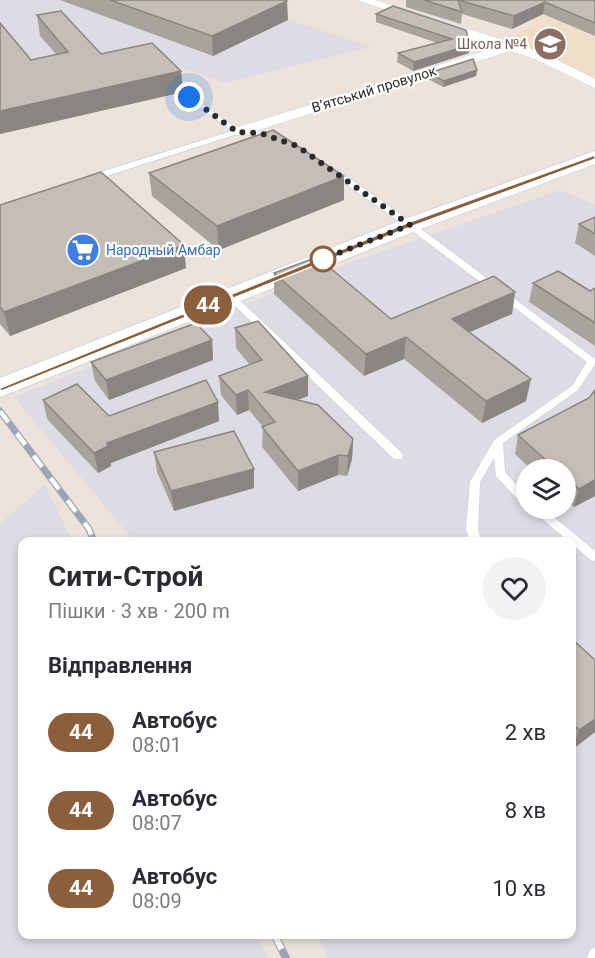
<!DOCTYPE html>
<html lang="uk">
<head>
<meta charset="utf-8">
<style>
	body { margin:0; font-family:Roboto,sans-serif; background:#f2f2f3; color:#2b2b33; height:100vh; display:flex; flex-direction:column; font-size:22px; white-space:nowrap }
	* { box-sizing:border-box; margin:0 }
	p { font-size:20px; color:#7c7c81 }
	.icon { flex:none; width:33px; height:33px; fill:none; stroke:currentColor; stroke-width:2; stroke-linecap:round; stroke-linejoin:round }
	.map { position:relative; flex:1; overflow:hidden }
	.details { position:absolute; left:18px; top:537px; width:558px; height:402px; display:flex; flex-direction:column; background:#fff; border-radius:12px; box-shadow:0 3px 9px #0003 }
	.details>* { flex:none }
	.badge { padding:0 12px; border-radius:20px; font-size:21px; line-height:39px }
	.controls { position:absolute; left:516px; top:459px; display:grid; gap:12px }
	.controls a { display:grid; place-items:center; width:60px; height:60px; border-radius:50%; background:#fff; box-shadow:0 3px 9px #0003; font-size:30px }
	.you { position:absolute; width:30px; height:30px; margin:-15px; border:4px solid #fff; border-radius:50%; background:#1a73e8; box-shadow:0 0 0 9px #1a73e833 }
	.map>.badge { position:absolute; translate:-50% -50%; box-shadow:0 0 0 3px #fff }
	h2 { padding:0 30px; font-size:22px; line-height:54px }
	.round { display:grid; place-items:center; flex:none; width:63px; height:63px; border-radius:32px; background:#f2f2f3 }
	.head { display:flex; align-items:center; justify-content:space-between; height:102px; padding:0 30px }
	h1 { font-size:28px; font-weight:700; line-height:45px }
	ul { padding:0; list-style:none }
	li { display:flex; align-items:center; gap:18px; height:78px; padding:0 30px }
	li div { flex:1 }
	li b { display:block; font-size:22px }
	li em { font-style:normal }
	li .badge { min-width:66px; font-weight:700; text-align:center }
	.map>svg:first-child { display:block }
</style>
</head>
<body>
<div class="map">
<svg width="595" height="958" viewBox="0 0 595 958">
	<rect width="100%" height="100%" fill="#ede3db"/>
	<path fill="#dddce5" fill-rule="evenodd" d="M0,0H229L371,47L226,83L138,53L0,83Z
		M560,190L595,204V958H328L317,935L572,934V542L134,541L14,397L351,262ZM526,470H566V508H526Z
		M45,484L72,541L22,542V934L257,935L268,958H0V524Z"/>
	<path fill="#f0dec9" d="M475,0H595V84L497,41L536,25L492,9Z"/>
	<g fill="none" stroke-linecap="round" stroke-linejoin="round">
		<defs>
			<path id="lane" d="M187,96H191L239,130L260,131L277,138L273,140L259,135L237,134L94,180H88V176L232,131L187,98Z
				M330,169H336L413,223L595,359V364L578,390L503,443L505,472L526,495V505L522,504L496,476L494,458L480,482L478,530L482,542H471L466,530L470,482L494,440L572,386L587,362L407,227L330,173Z
				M230,293L233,294L402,453L403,456L402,459H394L227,298V294Z
				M530,508H543L595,551V561L591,560L572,544V542H569Z
				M595,947V958H587L590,950Z"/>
			<path id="street" d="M357,0H375L541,52L595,79V88L533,58L510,51L242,135H232L230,132L232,129L497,47Z"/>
			<path id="secondary" d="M595,151V164L418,230L0,397V378L402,220Z"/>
		</defs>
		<use href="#lane" stroke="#d0d6e4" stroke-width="2"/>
		<use href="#street" stroke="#d0d6e4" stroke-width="1"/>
		<use href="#secondary" stroke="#d0d6e4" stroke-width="2"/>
		<use href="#lane" fill="#fff" fill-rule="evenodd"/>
		<use href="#street" fill="#fff" fill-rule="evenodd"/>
		<use href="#secondary" fill="#fff" fill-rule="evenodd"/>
		<defs>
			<path id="rail-far1" d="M0,411L89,529L94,542"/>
			<path id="rail" d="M274,934L286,958"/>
		</defs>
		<use href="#rail-far1" stroke="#9da4b6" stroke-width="7"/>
		<use href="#rail" stroke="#9da4b6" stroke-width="8"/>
		<use href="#rail-far1" stroke="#fff" stroke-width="4.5" stroke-dasharray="14" stroke-linecap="butt"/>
		<use href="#rail" stroke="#fff" stroke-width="6" stroke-dasharray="17" stroke-linecap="butt"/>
	</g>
	<path fill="#a9a39d" d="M60,0H285L288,20L213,56Z
		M406,0H593L595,1V36L543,14L512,29L462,14L461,24L406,7Z
		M376,14L470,45L469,53L413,71L397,62L398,53L437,43L376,22Z
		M37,15L101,54L181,71L183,92L0,134V23L31,60L56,54L40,36Z
		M477,70L476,76L443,87L428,79L429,73Z
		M149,173L344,176V200L219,250L152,196Z
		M0,205L186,268L10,336L0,324Z
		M595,217V256L575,243L579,224Z
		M274,273L391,319L515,292L512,314L469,332L526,401L482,423L404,359L364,376L274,294Z
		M533,283L590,291L595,288V346L529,302Z
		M235,328L308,376V396L297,400L353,439L352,459L347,476L338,475L298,491L262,447L263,427L249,410L237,415L221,395L219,376L250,365L236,348Z
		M212,340L213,360L109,400L95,381L91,362Z
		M595,390V496L574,507L566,500V470H532L515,454L518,435L589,398Z
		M43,400L109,416L219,421L111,463V466L98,473L47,419Z
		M154,452L254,488L174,511L157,472Z
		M572,639L595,660V732L573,749L572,747Z"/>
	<path fill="#8a8580" d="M287,1L288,20L213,56L212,36Z
		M545,2L543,14L512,29L514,16Z
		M470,45L469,53L413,71L414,62Z
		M477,70L476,76L443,87L444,81Z
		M181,71L183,92L0,134V111Z
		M344,176V200L219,250L217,226Z
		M184,245L186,268L10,336L4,312Z
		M515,292L512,314L449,341L452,319Z
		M406,337L404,359L364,376L366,354Z
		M212,340L213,360L109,400L106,380Z
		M308,376V396L265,412V392Z
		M531,379L526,401L482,423L486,401Z
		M248,390L249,410L237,415L236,395Z
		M218,402L219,421L111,463V466L98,473L94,453L107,443Z
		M353,439L352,459L347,476L348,456Z
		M339,455L338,475L298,491V471Z
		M254,469V488L174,511L171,491Z
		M595,480V496L574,507L579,489Z
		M595,719V732L573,749L579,730Z"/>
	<path fill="#c5beb7" stroke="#8a8580" stroke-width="1.5" d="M110,0H285L287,1L212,36Z
		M424,0H593L595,1V23L545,2L514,16L458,0L462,12Z
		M393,6L466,30L470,45L414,62L398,53L452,39L376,14Z
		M61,11L101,54L152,43L181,71L0,111V23L31,60L68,52L37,15Z
		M473,59L477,70L444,81L429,73Z
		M273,130L344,176L217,226L149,173Z
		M101,172L184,245L4,312L0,307V205Z
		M595,217V234L579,224Z
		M317,257L391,319L494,276L515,292L452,319L531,379L486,401L406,337L366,354L274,273Z
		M558,271L590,291L595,288V323L533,283Z
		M258,321L308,376L265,392L318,405L353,439L348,456L339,455L298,471L262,427L275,422L248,390L236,395L219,376L262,360L235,328Z
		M196,323L212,340L106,380L91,362Z
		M206,380L218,402L107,443L108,446L94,453L43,400L77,384L109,416Z
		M595,390V480L579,489L566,477V470H557L518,435L589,398Z
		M234,431L254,469L171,491L154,452Z
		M572,639L595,660V719L579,730L572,723Z"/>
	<path fill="#8b5e3c" stroke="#fff" stroke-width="1.5" d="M595,155V159L413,226L4,390L0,391V388L407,223Z"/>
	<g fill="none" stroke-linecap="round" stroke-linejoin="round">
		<path stroke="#2a2a2a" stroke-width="6" stroke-dasharray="0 10.8" d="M189,97L237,132L260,133L297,146L410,225L323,259"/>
	</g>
	<defs>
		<symbol id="school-disc" viewBox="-11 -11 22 22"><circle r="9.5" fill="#8d6e63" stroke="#fff"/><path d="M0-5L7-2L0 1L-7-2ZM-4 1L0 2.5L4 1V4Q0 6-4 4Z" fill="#fff"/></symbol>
		<symbol id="supermarket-disc" viewBox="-11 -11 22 22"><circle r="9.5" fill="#3f7fe0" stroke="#fff"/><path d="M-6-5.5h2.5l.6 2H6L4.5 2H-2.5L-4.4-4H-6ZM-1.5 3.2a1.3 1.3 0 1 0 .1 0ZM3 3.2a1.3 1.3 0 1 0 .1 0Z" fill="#fff"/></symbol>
	</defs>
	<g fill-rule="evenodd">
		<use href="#school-disc" x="531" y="25" width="38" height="38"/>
		<use href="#supermarket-disc" x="64" y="231" width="38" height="38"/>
	</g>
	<circle fill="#fff" stroke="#8b5e3c" stroke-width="3" cx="323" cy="259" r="12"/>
	<g text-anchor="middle" stroke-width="4.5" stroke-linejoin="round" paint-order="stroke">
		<g font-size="14" fill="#785e54" stroke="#fff" text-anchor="end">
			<text x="527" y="49">Школа №4</text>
		</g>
		<g font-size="14" fill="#2a2a2a" stroke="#fff">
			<text transform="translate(374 89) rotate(-17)" y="5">В’ятський провулок</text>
		</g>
		<g font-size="14" fill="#366cbe" stroke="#fff" text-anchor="start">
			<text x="106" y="255">Народный Амбар</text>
		</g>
	</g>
</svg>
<div class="controls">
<a><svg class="icon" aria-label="layers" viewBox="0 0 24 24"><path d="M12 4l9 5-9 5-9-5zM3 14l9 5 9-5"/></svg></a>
</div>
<div class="you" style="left:189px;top:97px"></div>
<b class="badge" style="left:208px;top:305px;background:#8b5e3c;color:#fff">44</b>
<section class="details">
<div class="head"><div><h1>Сити-Строй</h1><p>Пішки · 3 хв · 200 m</p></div><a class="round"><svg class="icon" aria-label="heart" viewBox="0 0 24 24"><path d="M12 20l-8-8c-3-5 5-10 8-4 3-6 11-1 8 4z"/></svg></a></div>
<h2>Відправлення</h2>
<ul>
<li><span class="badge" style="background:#8b5e3c;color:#fff">44</span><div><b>Автобус</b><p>08:01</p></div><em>2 хв</em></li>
<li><span class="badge" style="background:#8b5e3c;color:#fff">44</span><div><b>Автобус</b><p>08:07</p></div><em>8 хв</em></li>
<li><span class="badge" style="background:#8b5e3c;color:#fff">44</span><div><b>Автобус</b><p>08:09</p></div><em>10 хв</em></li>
</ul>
</section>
</div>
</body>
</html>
